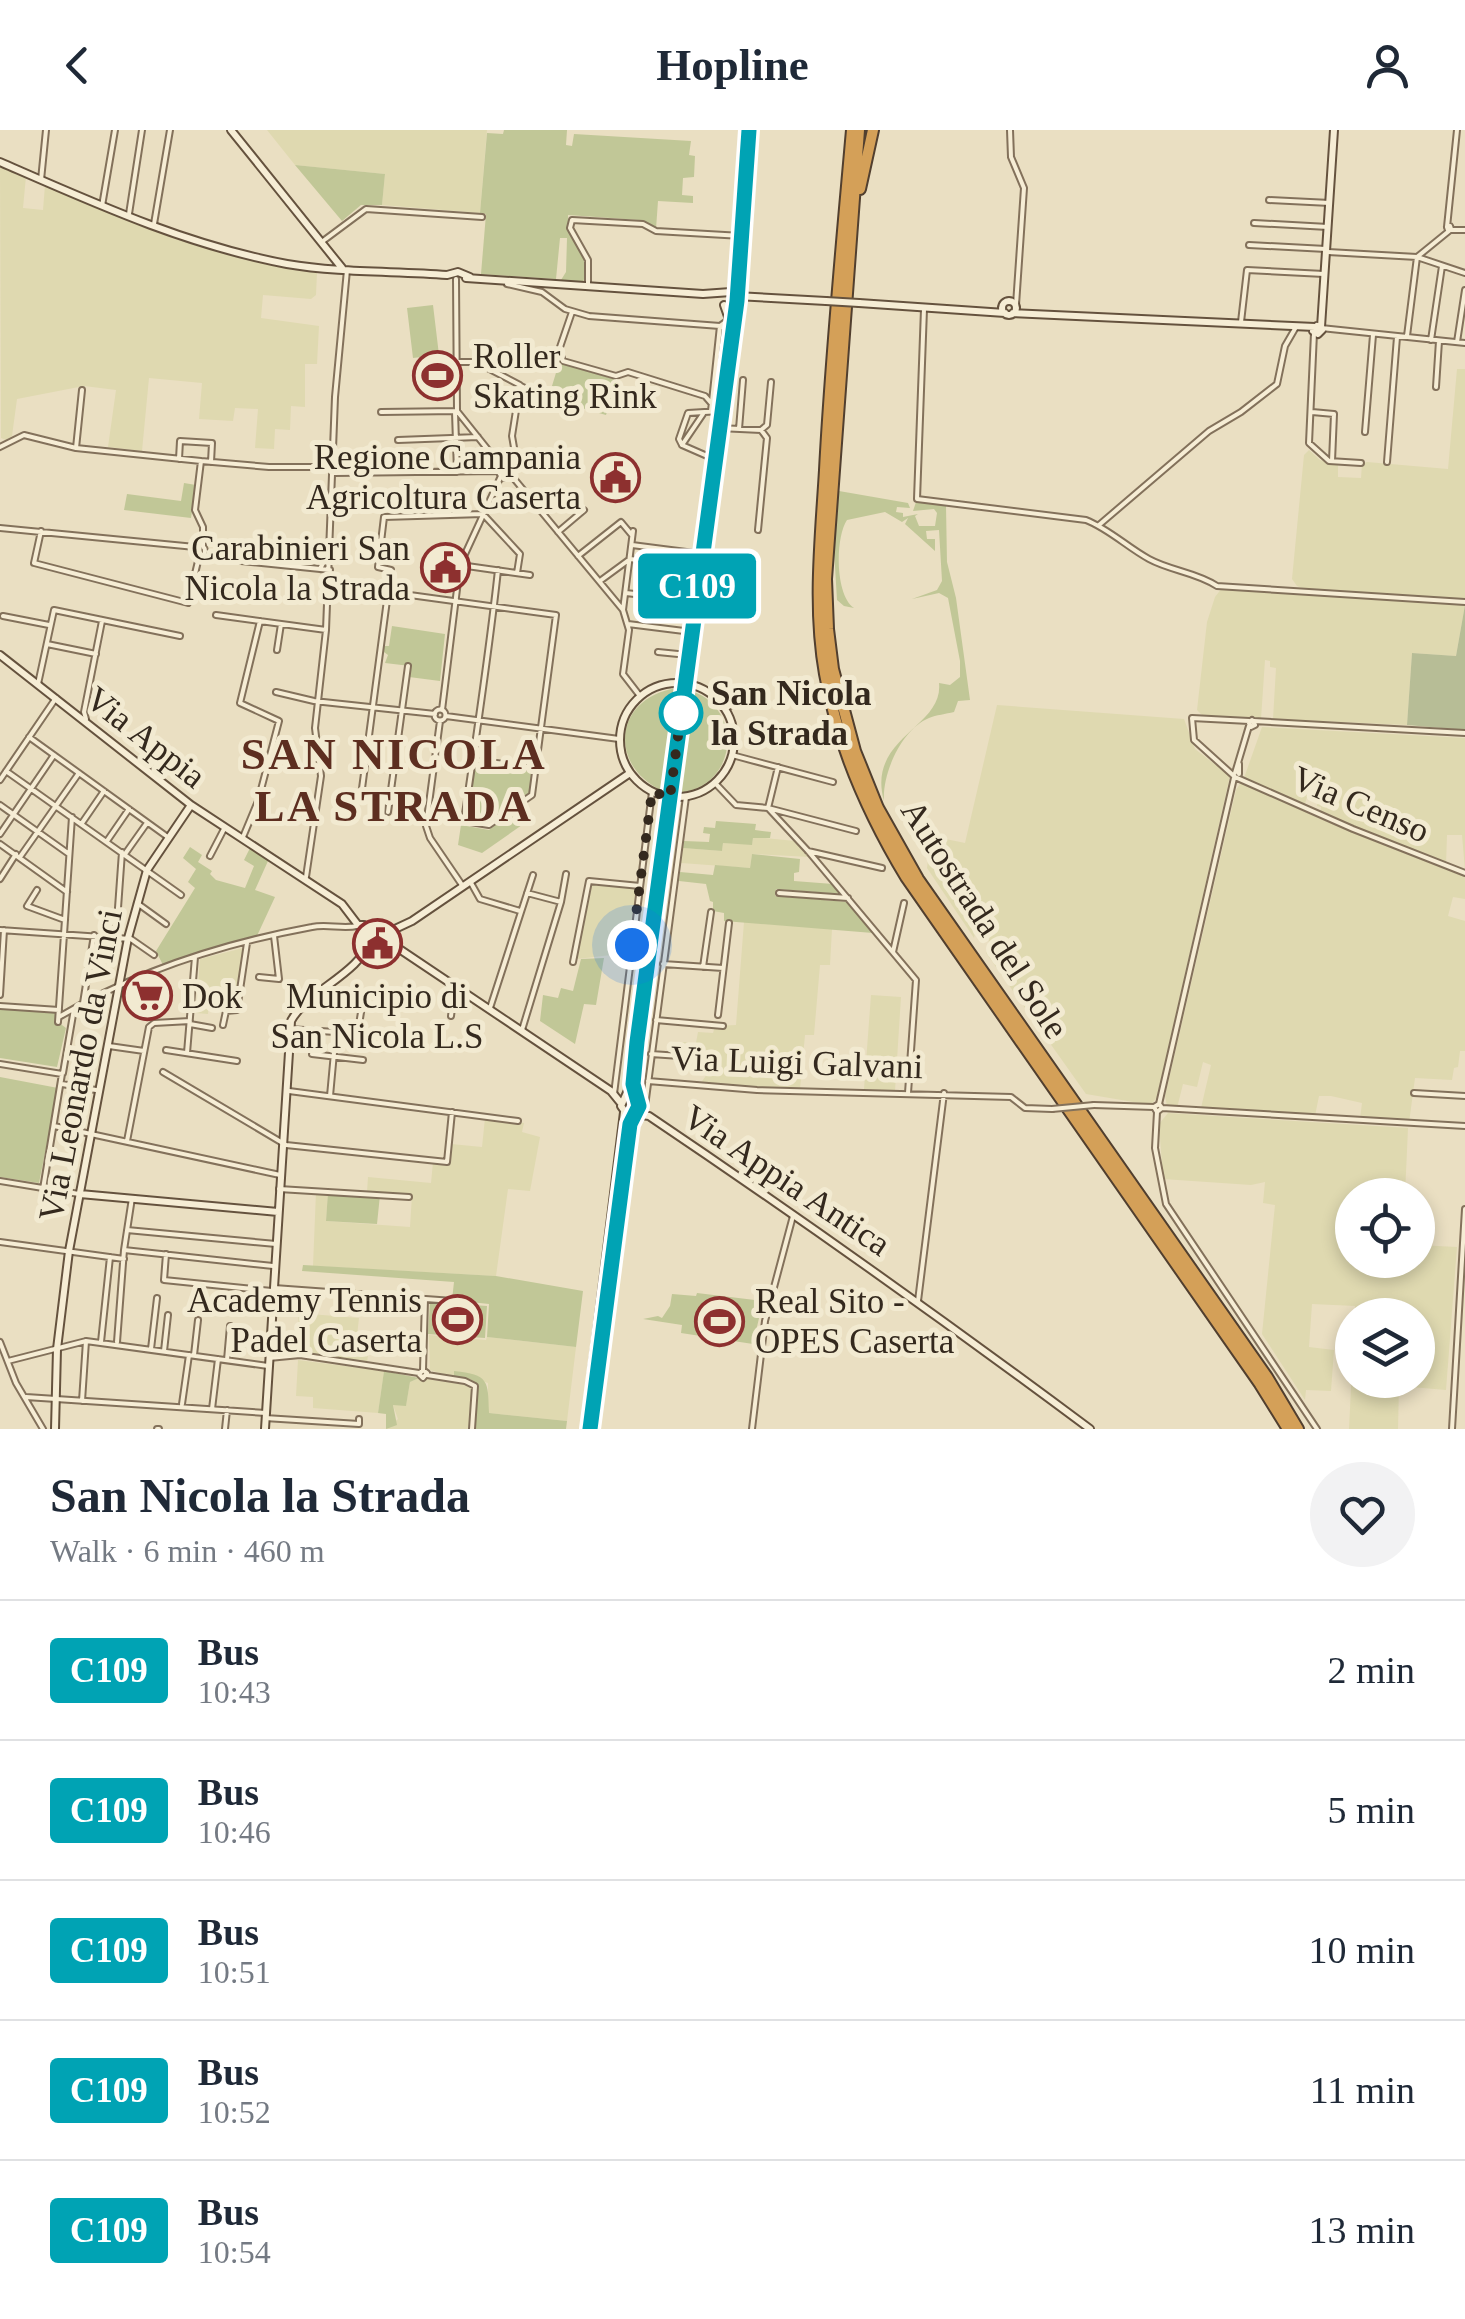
<!DOCTYPE html>
<html lang="en">
<head>
<meta charset="utf-8">
<style>
	body { margin:0; font-family:Georgia,serif; background:#f2f2f3; color:#1f2937; height:100vh; display:flex; flex-direction:column; font-size:38px; white-space:nowrap }
	* { box-sizing:border-box; margin:0 }
	p { font-size:32px; color:#747a83 }
	.icon { flex:none; width:55px; height:55px; fill:none; stroke:currentColor; stroke-width:2; stroke-linecap:round; stroke-linejoin:round }
	.map { position:relative; height:1299px; overflow:hidden }
	.side { display:flex; flex-direction:column; background:#fff; flex:1 }
	.side>* { flex:none }
	.badge { padding:0 20px; border-radius:8px; font-size:35px; line-height:65px }
	.fabs { position:absolute; left:1335px; top:1048px; display:grid; gap:20px }
	.fabs a { display:grid; place-items:center; width:100px; height:100px; border-radius:50%; background:#fff; box-shadow:0 5px 15px #0003; font-size:50px }
	.you { position:absolute; width:50px; height:50px; margin:-25px; border:8px solid #fff; border-radius:50%; background:#1a73e8; box-shadow:0 0 0 15px #1a73e833 }
	.map>.badge { position:absolute; translate:-50% -50%; box-shadow:0 0 0 5px #fff }
	.round { display:grid; place-items:center; flex:none; width:105px; height:105px; border-radius:52px; background:#f2f2f3 }
	.headline { display:flex; align-items:center; justify-content:space-between; height:170px; padding:0 50px }
	h1 { font-size:48px; font-weight:800; line-height:75px }
	ul { padding:0; list-style:none }
	li { display:flex; align-items:center; gap:30px; height:140px; padding:0 50px; border-top:2px solid #e0e1e3 }
	li div { flex:1 }
	li b { display:block; font-size:38px }
	li em { font-style:normal }
	li .badge { min-width:110px; font-weight:700; text-align:center }
	header { display:flex; justify-content:space-between; align-items:center; height:130px; padding:0 50px; background:#fff; font-size:45px; font-weight:800 }
	.map>svg:first-child { display:block }
</style>
</head>
<body>
<header><svg class="icon" aria-label="back" viewBox="0 0 24 24"><path d="M15 5l-7 7 7 7"/></svg>Hopline<svg class="icon" aria-label="person" viewBox="0 0 24 24"><circle cx="12" cy="8" r="4"/><path d="M4 21q1-7 8-7t8 7"/></svg></header>
<div class="map">
<svg width="1465" height="1299" viewBox="0 0 1465 1299">
	<rect width="100%" height="100%" fill="#eadfc2"/>
	<path fill="#dfd9b0" d="M267,0H487L480,83L382,75L385,44L295,35Z
		M0,35L26,46L23,78L43,80L45,55L178,110L317,142L316,165L311,169L263,165L261,188L319,196L317,234H305V277L291,276L290,300L275,299L274,319L255,318L258,279L235,278L233,291L199,289L202,253L149,248L142,321L108,317L116,260L84,256L17,269L12,306L6,310L1,308Z
		M1457,239H1465V473L1376,463L1310,461L1297,456L1292,449L1304,325L1309,320L1320,330L1338,334V347L1361,348L1362,334L1367,332L1448,339Z
		M1222,458L1465,475L1456,526L1412,523L1407,595L1273,589L1276,538L1270,537V531L1265,530L1261,589L1203,586L1197,580L1207,492L1215,467Z
		M997,575L1184,589L1195,619L1230,646L1157,967L1151,975L1086,964L986,823L994,789L979,786L974,808L927,738L931,706L965,713Z
		M1262,597L1465,608V740L1462,705H1447L1446,735L1320,684L1321,677L1317,676L1322,641H1315L1304,677L1244,648Z
		M1242,651L1318,688L1465,745V769L1453,767L1448,786L1465,791V921H1460L1458,937L1454,938L1452,950L1415,948L1409,993L1360,989L1362,973L1331,966H1319L1315,986L1201,978L1211,935L1203,932L1197,957L1183,954L1177,978L1167,976L1165,966L1236,660Z
		M753,707L795,711L811,727L752,724L750,738L681,733L683,718L722,721L723,713L752,714Z
		M591,754L636,758L629,815L613,813L611,825L577,829Z
		M744,792L832,799L830,835H820L814,905H805L800,959L700,954L710,940L711,927L681,924L682,912L696,913L698,902L713,903L715,896L736,895Z
		M243,818L237,865L209,864L208,884L196,883L200,829Z
		M871,865L901,867L895,961L864,959Z
		M1168,983L1408,998L1405,1065H1352V1130H1418V1115L1457,1117L1446,1260L1399,1256L1398,1299H1349L1352,1237V1250H1418V1185H1355V1176L1312,1174L1309,1217L1334,1220L1331,1261L1306,1260L1305,1270L1262,1204L1275,1075L1263,1073L1265,1052L1251,1055L1163,1049L1159,994Z
		M485,988L524,993L522,1002L540,1007L530,1061L508,1059L496,1146L313,1136L316,1062H328L326,1091L410,1097L412,1065L367,1062L368,1047L431,1053L433,1032L450,1033L451,1014L482,1017Z
		M298,1183L359,1188L357,1206L370,1207L367,1233L305,1224L307,1200L299,1198Z
		M429,1205L486,1210L487,1207L576,1217L567,1291L488,1283V1253L454,1242V1247L430,1240Z
		M298,1230L384,1241L378,1283L313,1278V1267L296,1266Z
		M419,1248L467,1255L473,1259L469,1299H386L398,1289L393,1275H406L410,1252Z"/>
	<path fill="#c1c797" d="M504,0H567L566,15L572,16L574,4L691,11L689,25L695,26L694,47L683,48L682,65L693,66V73L658,71L656,99L639,90L568,85C568,110 593,126 583,152L561,150L566,142L567,108H560L556,149L481,144L486,84L480,83L487,3L503,4Z
		M295,35L385,44L382,75H361L342,91Z
		M433,175L439,225L413,228L407,178Z
		M559,233L617,250L606,285L548,269Z
		M184,353L196,355L191,388L124,380L127,364L181,371Z
		M839,361L908,373L910,378L897,377L896,382L903,383V387L918,384L915,386L919,396H935L937,383L934,379L913,381L916,372L946,376L947,432L956,468L970,570L958,571L954,582C946,584 936,585 929,588C902,599 882,643 884,671C866,607 944,598 939,553L950,555L960,547V531L948,468L939,463L912,469L937,460L942,451L939,400L926,401L927,409H935V421L905,394L908,388L902,392L885,382L847,390C835,408 835,465 854,478L844,476L837,470L834,420Z
		M392,496L445,504L440,551L409,547L410,536L385,533L388,525L384,522V516H389Z
		M678,558L665,662C606,637 614,566 678,558Z
		M689,560C747,578 737,661 675,663Z
		M475,633L532,641L530,662L490,691L467,688Z
		M509,683L522,695L482,723L458,715L461,695L489,700Z
		M716,691L756,694L755,700L771,702L770,708H753L752,715L723,713L722,721L683,718L684,711L709,712L710,704L703,703L704,697L715,698Z
		M190,717L202,725L198,732L212,741L210,744L216,750L245,758L254,736L244,730L250,718L268,731L255,760L275,767L256,808L163,835L156,821L195,758L188,752L196,739L183,728Z
		M752,724L800,729L799,742L794,743V751L833,754L842,764L776,759L775,766L848,772L873,803L724,791V783L713,781V772L710,771L706,754L679,751L680,742L713,745L715,735L750,738Z
		M604,828L596,875L584,874L575,914L540,891L543,865L558,868L561,858L573,861L581,829Z
		M0,879L58,882V892L66,898L57,937L0,928Z
		M0,947L58,958L39,1053L0,1047Z
		M328,1062L380,1065L377,1094L326,1091Z
		M303,1135L496,1146L583,1161L576,1217L487,1207L489,1174L452,1170L454,1152L302,1141Z
		M697,1163L763,1171L753,1214L681,1203L682,1195L643,1189L658,1186L662,1188L670,1176L672,1164L696,1166Z
		M430,1172L487,1176L485,1208L428,1204Z
		M384,1241L419,1248L410,1252L406,1276L393,1275L397,1295L386,1299V1284L378,1283Z
		M454,1241C489,1245 488,1250 489,1283L567,1291L566,1299H473L478,1255L470,1249L454,1247Z"/>
	<path fill="#b7bd96" d="M1465,475V600L1407,595L1412,523L1456,526Z"/>
	<g fill="none" stroke-linecap="round" stroke-linejoin="round">
		<defs>
			<path id="street" d="M1010,0L1011,27L1024,58L1016,175
				M41,50L46,0
				M1269,70L1330,73
				M102,76L115,0
				M129,84L142,0
				M1254,93L1328,97
				M154,94L170,0
				M1450,96L1451,99L1448,100L1447,97Z
				M1447,97L1457,0
				M1450,100H1465
				M323,111L366,79L482,87
				M1249,115L1326,119
				M1328,122L1417,127L1465,143
				M1417,127L1449,101
				M456,149L457,281L501,336
				M507,154L542,162L565,179L589,186L720,196L729,199
				M588,155V130L570,98L572,90L643,94L656,101L742,106
				M924,179L917,369L1086,390C1109,399 1127,417 1149,429C1171,441 1196,442 1217,456L1465,472
				M572,182L559,220L563,231L616,246L628,242L705,266L712,274
				M1241,192L1247,140L1324,144
				M1321,198L1465,213
				M1314,203L1309,313L1329,331L1361,333
				M1407,206L1417,127
				M1431,210L1442,136
				M1457,212L1465,160
				M458,232H476L520,255L512,306L516,329L511,337
				M521,256L539,265
				M1436,257L1439,211
				M711,281L720,196L728,190
				M381,282L457,281
				M455,282L457,342
				M1312,282L1334,284L1332,331
				M719,298L761,300L767,308L758,400
				M739,299L743,250
				M761,300L767,295L771,252
				M1365,302L1373,205
				M398,310L478,307
				M682,315L679,309L688,283L721,281
				M682,315L703,284
				M682,315L714,329
				M0,317L24,305L76,318L201,331L269,337H334
				M76,318L82,260
				M179,329L180,311L212,313L211,332
				M201,331L195,380L203,397V417
				M1387,332L1397,207
				M499 341a7 7 0 1 1 14 0a7 7 0 1 1-14 0Z
				M334,343L499,341
				M511,345L623,480L629,500L623,544L640,566
				M1099,395L1209,301L1241,282L1277,254L1285,216L1296,197
				M0,398L195,417
				M41,401L34,433L188,473L199,427
				M558,402L584,380
				M632,415L702,424
				M193 421a6 6 0 1 1 12 0a6 6 0 1 1-12 0Z
				M578,426L621,392L631,404
				M201,427L330,440
				M460,435L530,445
				M320,439L329,421
				M600,451L630,429L700,438
				M388,462L556,485L532,665L489,695L464,691C476,607 489,524 498,440
				M626,463L695,471
				M623,480L633,401
				M216,485L326,500
				M3,486L49,495
				M628,494L684,501
				M47,514L96,524
				M277,520L281,494
				M658,522L688,525
				M38,554L54,480L180,506
				M276,562L314,571L435,584
				M725,579L760,558
				M434.5 585a5.5 5.5 0 1 1 11 0a5.5 5.5 0 1 1-11 0Z
				M442,580L460,435L501,346
				M446,586L619,609
				M86,589L84,582L102,491
				M1252,590L1255,595L1251,597L1249,593Z
				M440,591L426,696L430,708L462,755
				M1249,591L1192,588L1194,610L1235,647L1353,699L1465,743
				M1254,591L1465,603
				M29,607L169,708
				M732,625L833,652
				M473,630L536,638
				M778,637L768,678L808,721L916,850L908,963
				M6,641L181,765
				M1235,643L1249,596
				M1239,644V634
				M0,650L56,568
				M715,653L736,675L768,678L856,701
				M361,666L391,440L378,437L384,387L483,384L520,424L517,443
				M0,675L69,724
				M388,682L408,536
				M82,693L104,661
				M0,704L54,625
				M243,707L258,671L279,591L240,573L260,491
				M107,711L129,679
				M0,714L67,762
				M808,721L882,738
				M125,724L147,693
				M210,726L224,699
				M20,727L79,643
				M306,747L321,646L315,598L326,500L335,267L347,140
				M0,749L16,724
				M471,753L480,769L520,781
				M37,760L27,776L65,790
				M527,763L561,772
				M779,763L848,768
				M137,773L166,794
				M0,800L131,809L154,825
				M116,806L122,722
				M893,822L904,773
				M573,832L589,751L640,756
				M663,834L723,838
				M703,837L711,782
				M259,847L279,849L274,806
				M0,865L4,800
				M83,873L94,805
				M0,876L59,880
				M490,878L533,745
				M718,885L729,793
				M451,886L455,856
				M59,887C135,842 225,813 312,797C326,794 343,799 357,796
				M656,890L723,896
				M58,892L72,687
				M190,894L212,898
				M223,895L226,881L237,880L247,813
				M289,899L382,905
				M522,900L561,772L566,744
				M358,901L362,876
				M109,916L144,921
				M166,920L237,931
				M187,923L195,827
				M312,924L363,930
				M651,924L709,928
				M0,934L62,944L43,1059
				M163,942L286,1015L447,1032L452,982
				M63,943L74,879
				M648,951L757,960L1011,967L1025,978L1052,979
				M62,954L96,960
				M289,961L518,991
				M1414,963L1465,966
				M614,964L652,662
				M330,966L336,901
				M1159,974L1234,648
				M1159,974L1162,978L1157,982L1154,977Z
				M1094,975L1154,977
				M1162,978L1465,996
				M1157,982L1155,1018L1166,1074L1317,1299
				M644,984L686,667
				M54,996L280,1045
				M127,1011L149,897L154,893L190,891
				M0,1051L79,1064
				M279,1059L409,1067
				M127,1100L276,1114
				M0,1112L124,1129
				M124,1120L273,1136
				M166,1124L164,1150L272,1161
				M274,1158L453,1171
				M918,1171L944,963
				M0,1212L16,1253L43,1299
				M101,1212L110,1127
				M117,1212L124,1120L132,1068
				M151,1219L157,1168
				M164,1221L168,1185
				M194,1225L198,1190
				M300,1225L302,1201
				M269,1228L300,1225L419,1243
				M227,1230L230,1196
				M8,1231L86,1211L268,1236
				M423,1240L425,1169
				M423,1240L427,1243L423,1248L419,1244Z
				M427,1245L465,1251L475,1256L472,1299
				M26,1267L266,1283
				M82,1271L86,1211
				M182,1274L189,1225
				M212,1279L218,1229
				M265,1288L359,1294V1289
				M157,1299H159
				M225,1299L227,1280
				M752,1299L765,1191L793,1086
				M1452,1299L1465,1079"/>
			<path id="secondary" d="M231,0L342,138
				M749,0L736,166L826,171
				M0,32C94,73 186,115 287,134C339,143 394,141 447,145L458,142L470,147
				M466,148L703,164L731,162L736,166V173
				M1002 178a7 7 0 1 1 14 0a7 7 0 1 1-14 0Z
				M859,173L1005,183
				M724,175L730,192L723,263L633,949L621,976L626,983L649,986C799,1087 945,1191 1090,1299
				M1013,183L1315,197
				M1317,196L1322,200L1318,204L1313,201Z
				M1321,197L1334,0
				M0,525L191,675L342,774L358,795H364L374,805
				M620 610a57 57 0 1 1 114 0a57 57 0 1 1-114 0Z
				M374,805L380,806L611,961L620,972
				M380,806L412,791L630,643
				M80,1064L278,1082
				M55,1299L57,1219L69,1121L128,808L147,740L191,675
				M265,1299L291,891C308,859 358,847 374,805
				M585,1299L624,982
				M590,1299L630,994L640,973"/>
			<path id="highway" d="M852,0C842,113 831,226 825,340C821,408 813,476 825,544C838,616 868,684 906,747L1260,1254L1288,1299
				M859,0L826,449L828,499L833,539L855,621L878,678L918,749L1267,1247L1298,1299
				M860,59L873,0"/>
		</defs>
		<use href="#street" stroke="#83715b" stroke-width="8"/>
		<use href="#secondary" stroke="#65523e" stroke-width="10"/>
		<use href="#highway" stroke="#513f2f" stroke-width="14"/>
		<use href="#street" stroke="#f6edd5" stroke-width="4"/>
		<use href="#secondary" stroke="#f6edd5" stroke-width="6"/>
		<use href="#highway" stroke="#d4a058" stroke-width="10"/>
		<defs>
			<path id="street-bridge" d="M1052,979L1094,975"/>
			<path id="secondary-bridge" d="M826,171L859,173"/>
		</defs>
		<use href="#street-bridge" stroke="#83715b" stroke-width="8" stroke-linecap="butt"/>
		<use href="#secondary-bridge" stroke="#65523e" stroke-width="10" stroke-linecap="butt"/>
		<use href="#street-bridge" stroke="#f6edd5" stroke-width="4"/>
		<use href="#secondary-bridge" stroke="#f6edd5" stroke-width="6"/>
	</g>
	<g fill="none" stroke-linecap="round" stroke-linejoin="round">
		<defs>
			<path id="line" d="M590,1299L630,994L639,976L633,954L637,912L737,171L749,0"/>
		</defs>
		<use href="#line" stroke="#fff" stroke-width="22"/>
		<use href="#line" stroke="#00a3b4" stroke-width="15"/>
		<path stroke="#34291e" stroke-width="10" stroke-dasharray="0 18" d="M632,815L652,662L670,667L681,583"/>
	</g>
	<defs>
		<symbol id="stadium-ring" viewBox="-11 -11 22 22"><circle r="9.5" fill="#f2ead1" stroke="#8d302f" stroke-width="1.5"/><path d="M0-5a6.5 5 0 1 0 0 10a6.5 5 0 1 0 0-10ZM-3.5-1.8h7v3.6h-7Z" fill="#8d302f"/></symbol>
		<symbol id="civic-ring" viewBox="-11 -11 22 22"><circle r="9.5" fill="#f2ead1" stroke="#8d302f" stroke-width="1.5"/><path d="M-.6-6.5H3V-4.5H.6V-3L4-1V1h2V6H-6V1h2V-1L-.6-3ZM-1.2 2.5V6h2.4V2.5Z" fill="#8d302f"/></symbol>
		<symbol id="supermarket-ring" viewBox="-11 -11 22 22"><circle r="9.5" fill="#f2ead1" stroke="#8d302f" stroke-width="1.5"/><path d="M-6-5.5h2.5l.6 2H6L4.5 2H-2.5L-4.4-4H-6ZM-1.5 3.2a1.3 1.3 0 1 0 .1 0ZM3 3.2a1.3 1.3 0 1 0 .1 0Z" fill="#8d302f"/></symbol>
	</defs>
	<g fill-rule="evenodd">
		<use href="#stadium-ring" x="410" y="218" width="55" height="55"/>
		<use href="#civic-ring" x="588" y="320" width="55" height="55"/>
		<use href="#civic-ring" x="418" y="410" width="55" height="55"/>
		<use href="#civic-ring" x="350" y="786" width="55" height="55"/>
		<use href="#supermarket-ring" x="120" y="838" width="55" height="55"/>
		<use href="#stadium-ring" x="430" y="1162" width="55" height="55"/>
		<use href="#stadium-ring" x="692" y="1164" width="55" height="55"/>
	</g>
	<circle fill="#fff" stroke="#00a3b4" stroke-width="5" cx="681" cy="583" r="20"/>
	<g text-anchor="middle" stroke-width="10" stroke-linejoin="round" paint-order="stroke">
		<g font-size="35" fill="#34291e" stroke="#f2ead1" text-anchor="start">
			<text x="473" y="238">Roller<tspan x="473" dy="40">Skating Rink</tspan></text>
			<text x="581" y="339" text-anchor="end">Regione Campania<tspan x="581" dy="40">Agricoltura Caserta</tspan></text>
			<text x="410" y="430" text-anchor="end">Carabinieri San<tspan x="410" dy="40">Nicola la Strada</tspan></text>
			<text x="182" y="878">Dok</text>
			<text x="377" y="878" text-anchor="middle">Municipio di<tspan x="377" dy="40">San Nicola L.S</tspan></text>
			<text x="422" y="1182" text-anchor="end">Academy Tennis<tspan x="422" dy="40">Padel Caserta</tspan></text>
			<text x="755" y="1183">Real Sito -<tspan x="755" dy="40">OPES Caserta</tspan></text>
		</g>
		<g font-size="35" font-weight="bold" fill="#34291e" stroke="#f2ead1" text-anchor="start">
			<text x="711" y="575">San Nicola<tspan x="711" dy="40">la Strada</tspan></text>
		</g>
		<g font-size="35" fill="#34291e" stroke="#f2ead1">
			<text transform="translate(146 607) rotate(38)" y="12">Via Appia</text>
			<text transform="translate(1361 674) rotate(23)" y="12">Via Censo</text>
			<text transform="translate(985 789) rotate(57)" y="12">Autostrada del Sole</text>
			<text transform="translate(797 932) rotate(2)" y="12">Via Luigi Galvani</text>
			<text transform="translate(80 935) rotate(-79)" y="12">Via Leonardo da Vinci</text>
			<text transform="translate(787 1050) rotate(34)" y="12">Via Appia Antica</text>
		</g>
		<g font-size="45" font-weight="bold" letter-spacing="2.5" fill="#5d2e20" stroke="#f2ead1">
			<text x="394" y="639">SAN NICOLA<tspan x="394" dy="52">LA STRADA</tspan></text>
		</g>
	</g>
</svg>
<div class="fabs">
<a><svg class="icon" aria-label="locate" viewBox="0 0 24 24"><circle cx="12" cy="12" r="6"/><path d="M12 2v4M12 18v4M2 12h4M18 12h4"/></svg></a>
<a><svg class="icon" aria-label="layers" viewBox="0 0 24 24"><path d="M12 4l9 5-9 5-9-5zM3 14l9 5 9-5"/></svg></a>
</div>
<div class="you" style="left:632px;top:815px"></div>
<b class="badge" style="left:697px;top:456px;background:#00a3b4;color:#fff">C109</b>
</div>
<section class="side">
<div class="headline"><div><h1>San Nicola la Strada</h1><p>Walk · 6 min · 460 m</p></div><a class="round"><svg class="icon" aria-label="heart" viewBox="0 0 24 24"><path d="M12 20l-8-8c-3-5 5-10 8-4 3-6 11-1 8 4z"/></svg></a></div>
<ul>
<li><span class="badge" style="background:#00a3b4;color:#fff">C109</span><div><b>Bus</b><p>10:43</p></div><em>2 min</em></li>
<li><span class="badge" style="background:#00a3b4;color:#fff">C109</span><div><b>Bus</b><p>10:46</p></div><em>5 min</em></li>
<li><span class="badge" style="background:#00a3b4;color:#fff">C109</span><div><b>Bus</b><p>10:51</p></div><em>10 min</em></li>
<li><span class="badge" style="background:#00a3b4;color:#fff">C109</span><div><b>Bus</b><p>10:52</p></div><em>11 min</em></li>
<li><span class="badge" style="background:#00a3b4;color:#fff">C109</span><div><b>Bus</b><p>10:54</p></div><em>13 min</em></li>
</ul>
</section>
</body>
</html>
